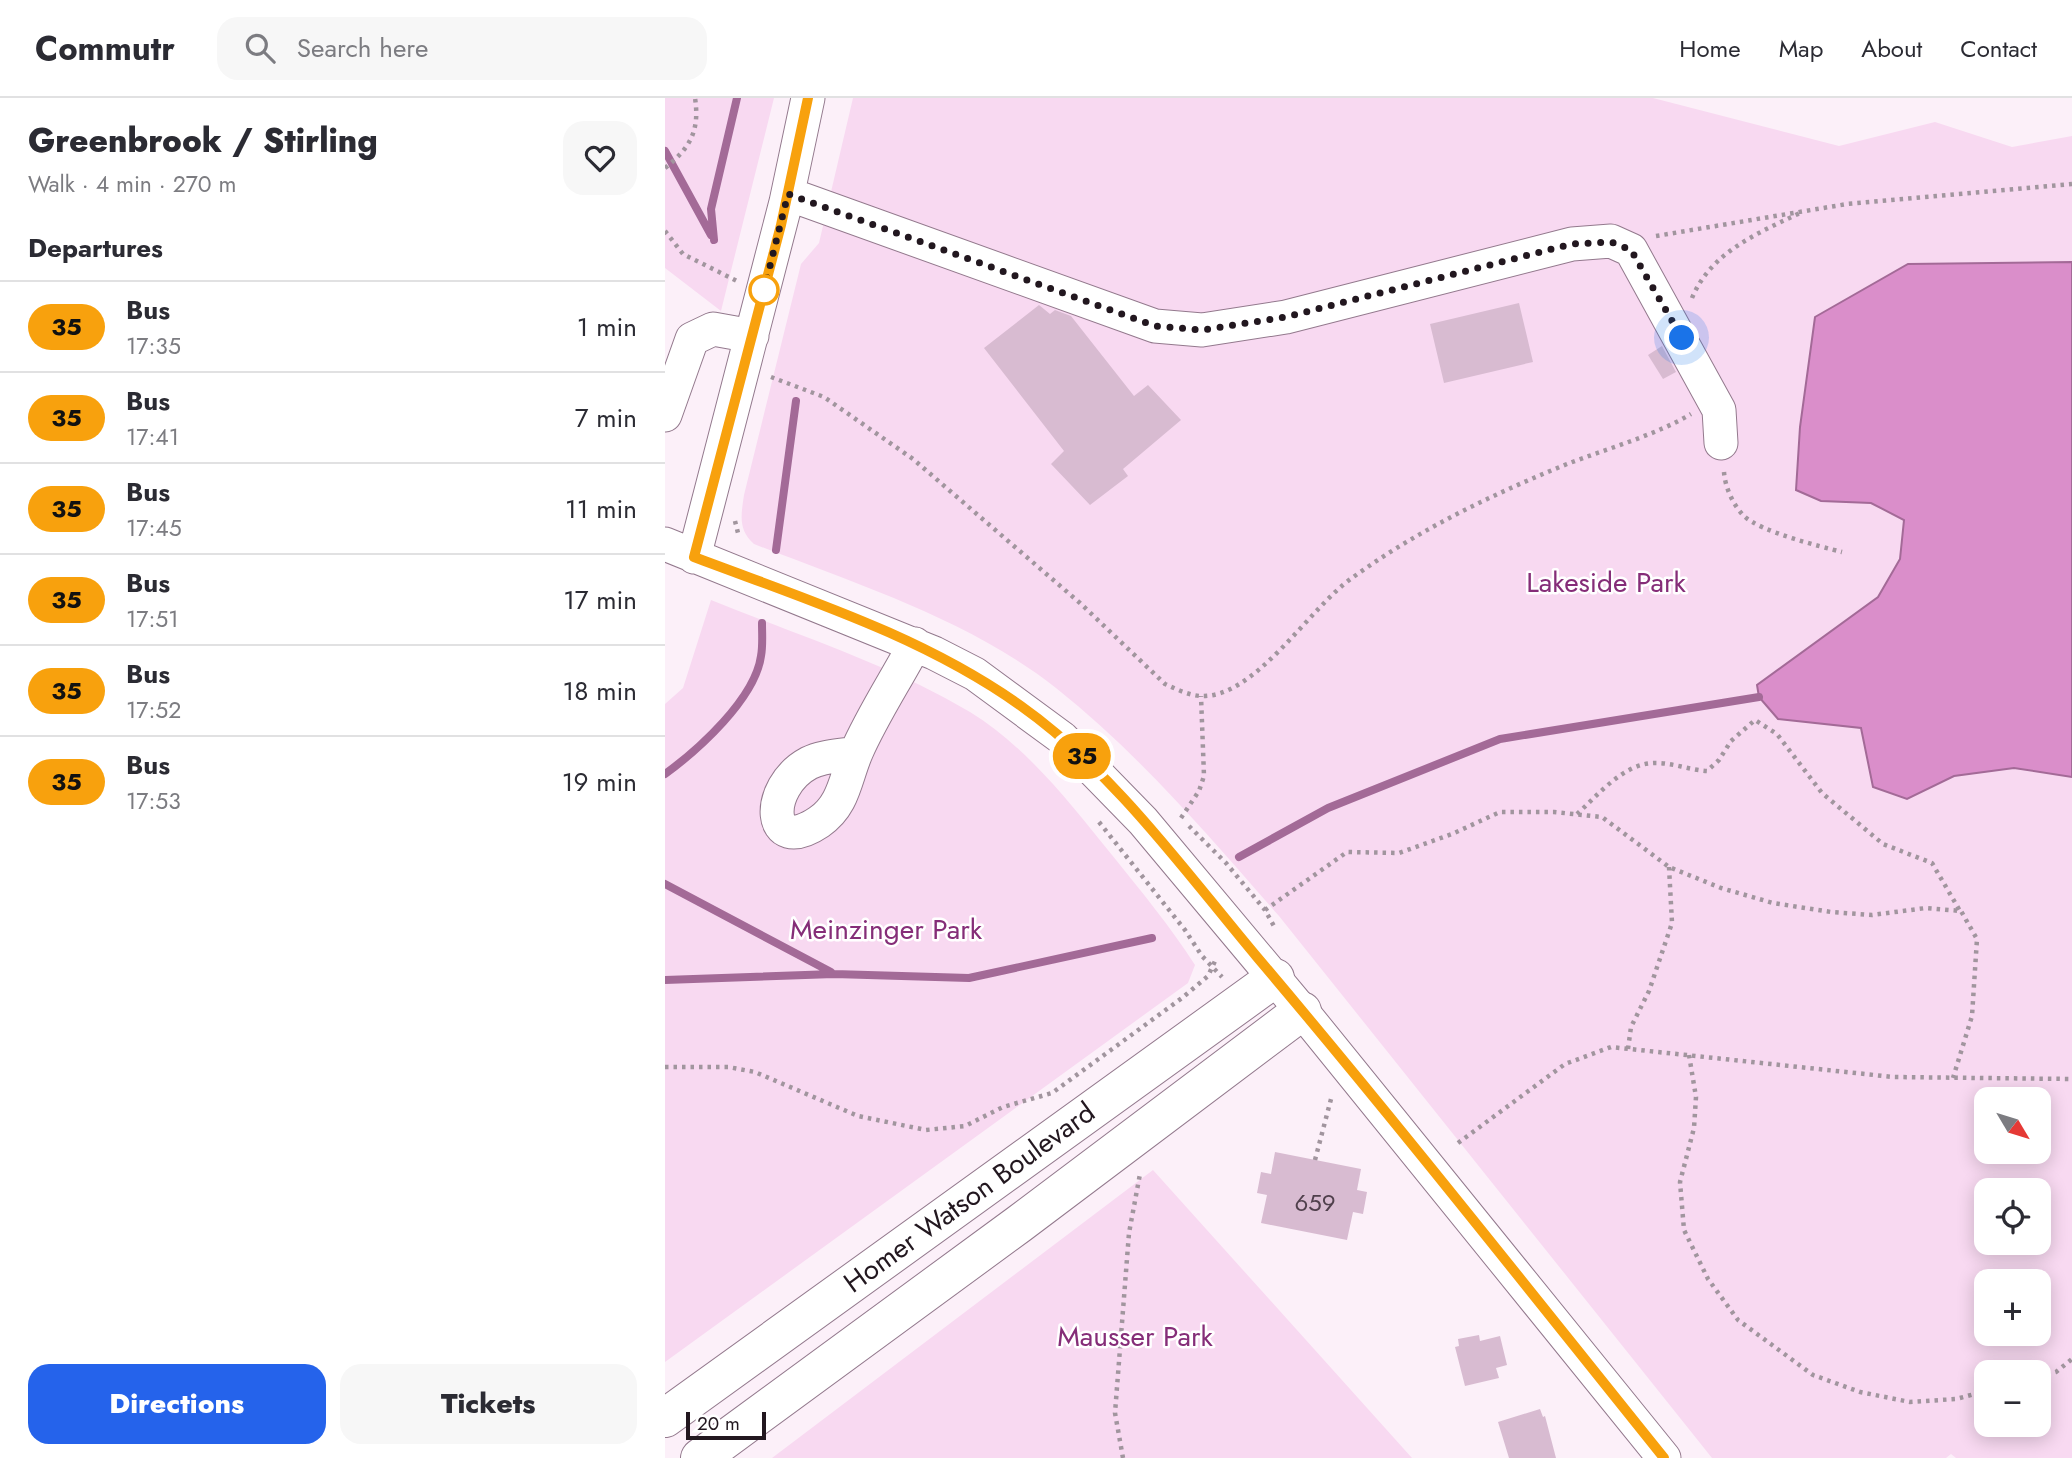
<!DOCTYPE html>
<html lang="en">
<head>
<meta charset="utf-8">
<style>
	body { margin:0; font-family:Jost,sans-serif; background:#f7f7f7; color:#2b2b33; height:100vh; display:flex; flex-direction:column; font-size:26px; white-space:nowrap }
	* { box-sizing:border-box; margin:0 }
	p { font-size:23px; color:#7c7c81 }
	.icon { flex:none; width:38px; height:38px; fill:none; stroke:currentColor; stroke-width:2; stroke-linecap:round; stroke-linejoin:round }
	.map { position:relative; flex:1; overflow:hidden }
	.sheet { display:flex; flex-direction:column; background:#fff; width:665px }
	.sheet>* { flex:none }
	.badge { padding:0 14px; border-radius:23px; font-size:24px; line-height:46px }
	.needle { width:46px; rotate:128deg }
	.fabs { position:absolute; left:1309px; top:989px; display:grid; gap:14px }
	.fabs a { display:grid; place-items:center; width:77px; height:77px; border-radius:14px; background:#fff; box-shadow:0 4px 18px #0003; font-size:35px }
	.scale { position:absolute; left:21px; bottom:18px; width:80px; box-sizing:border-box; padding-left:7px; border:4px solid #22171f; border-top:0; font-size:19px; line-height:24px; white-space:nowrap; color:#22171f; -webkit-text-stroke:5px #fff; paint-order:stroke }
	.you { position:absolute; width:35px; height:35px; margin:-18px; border:5px solid #fff; border-radius:50%; background:#1a73e8; box-shadow:0 0 0 10px #1a73e833 }
	.map>.badge { position:absolute; translate:-50% -50%; box-shadow:0 0 0 4px #fff }
	h2 { padding:0 28px; font-size:26px; line-height:63px }
	.round { display:grid; place-items:center; flex:none; width:74px; height:74px; border-radius:21px; background:#f7f7f7 }
	.summary { display:flex; align-items:center; justify-content:space-between; height:119px; padding:0 28px }
	h1 { font-size:33px; font-weight:800; line-height:52px }
	.action { display:flex; gap:14px; margin-top:auto; padding:14px 28px }
	.action a { flex:1; height:80px; border-radius:21px; background:#2563eb; color:#fff; font-size:28px; font-weight:800; line-height:80px; text-align:center }
	.action a+a { background:#f7f7f7; color:#2b2b33 }
	ul { padding:0; list-style:none }
	li { display:flex; align-items:center; gap:21px; height:91px; padding:0 28px; border-top:2px solid #e1e1e2 }
	li div { flex:1 }
	li b { display:block; font-size:26px }
	li em { font-style:normal }
	li .badge { min-width:77px; font-weight:700; text-align:center }
	header { display:flex; align-items:center; gap:42px; box-sizing:border-box; height:98px; padding:0 35px; background:#fff; border-bottom:2px solid #e1e1e2 }
	header strong { font-size:33px }
	nav { display:flex; gap:38px; margin-inline-start:auto; font-size:24px }
	.search { width:490px; height:63px; background:#f7f7f7; display:flex; align-items:center; gap:18px; box-sizing:border-box; padding:0 24px; border-radius:21px; color:#7c7c81; font-size:26px }
	main { display:flex; flex:1; min-height:0 }
	.map>svg:first-child { display:block }
</style>
</head>
<body>
<header>
<strong>Commutr</strong>
<div class="search"><svg class="icon" aria-label="search" viewBox="0 0 24 24"><circle cx="10" cy="10" r="6"/><path d="M15 15l6 6"/></svg>Search here</div>
<nav><a>Home</a><a>Map</a><a>About</a><a>Contact</a></nav>
</header>
<main>
<section class="sheet">
<div class="summary"><div><h1>Greenbrook / Stirling</h1><p>Walk · 4 min · 270 m</p></div><a class="round"><svg class="icon" aria-label="heart" viewBox="0 0 24 24"><path d="M12 20l-8-8c-3-5 5-10 8-4 3-6 11-1 8 4z"/></svg></a></div>
<h2>Departures</h2>
<ul>
<li><span class="badge" style="background:#f8a10d;color:#111">35</span><div><b>Bus</b><p>17:35</p></div><em>1 min</em></li>
<li><span class="badge" style="background:#f8a10d;color:#111">35</span><div><b>Bus</b><p>17:41</p></div><em>7 min</em></li>
<li><span class="badge" style="background:#f8a10d;color:#111">35</span><div><b>Bus</b><p>17:45</p></div><em>11 min</em></li>
<li><span class="badge" style="background:#f8a10d;color:#111">35</span><div><b>Bus</b><p>17:51</p></div><em>17 min</em></li>
<li><span class="badge" style="background:#f8a10d;color:#111">35</span><div><b>Bus</b><p>17:52</p></div><em>18 min</em></li>
<li><span class="badge" style="background:#f8a10d;color:#111">35</span><div><b>Bus</b><p>17:53</p></div><em>19 min</em></li>
</ul>
<div class="action"><a>Directions</a><a>Tickets</a></div>
</section>
<div class="map">
<svg width="1407" height="1360" viewBox="0 0 1407 1360">
	<rect width="100%" height="100%" fill="#fcf0f9"/>
	<path fill="#f8d9f1" fill-rule="evenodd" d="M0,0H109L56,213L0,170Z
		M188,0H988L1174,48L1270,24L1347,49L1407,38V1360H1291L1286,1356L1281,1360H1047L614,818C544,738 474,656 391,590C303,521 191,486 89,446C73,432 76,417 79,397L136,166L154,145ZM1321,1001H1374V1054H1321ZM1321,1092H1374V1144H1321ZM1321,1183H1374V1236H1321ZM1321,1274H1374V1326H1321Z
		M46,502C132,537 224,566 305,614C363,650 404,704 447,757C476,793 505,828 530,867L523,885L0,1264V606L18,590Z
		M488,1072L747,1360H107Z"/>
	<path fill="#da8eca" stroke="#a36a97" stroke-width="2" d="M1407,164V679L1349,670L1289,678L1242,701L1208,689L1196,630L1113,621L1094,599L1092,587L1213,499L1235,461L1239,422L1206,405L1156,403L1131,392L1135,329L1150,219L1243,166Z"/>
	<g fill="none" stroke-linecap="round" stroke-linejoin="round">
		<path stroke="#a36a97" stroke-width="8" d="M0,53L46,137
			M49,142L46,111L72,0
			M111,452L131,303
			M0,676C33,652 90,601 96,558C98,548 97,536 97,525
			M574,759L663,710L835,641L1094,599
			M0,786L166,874
			M0,882L169,876L304,880L487,840"/>
	</g>
	<path fill="#d8bbd1" d="M854,205L868,264L779,285L765,226Z
		M374,207L385,216L390,212L406,218L469,298L483,287L516,322L458,371L463,378L425,407L386,366L399,353L319,250Z
		M997,248L1011,274L998,281L983,257Z
		M610,1054L696,1071L692,1092L702,1094L698,1116L688,1114L682,1142L596,1125L602,1097L592,1095L596,1074L606,1076Z
		M814,1237L815,1243L835,1238L842,1267L831,1270L834,1280L800,1288L790,1249L794,1248L793,1241Z
		M875,1311L878,1319L880,1318L891,1360H844L833,1324Z"/>
	<g fill="none" stroke-linecap="round" stroke-linejoin="round">
		<defs>
			<path id="minor" d="M123,96L490,228L537,232L621,219L907,146L946,143L966,152L1054,312L1056,345
				M0,317L27,241L48,231L87,238
				M0,446L269,555L310,576L397,640L478,723L637,913L999,1360
				M29,459L121,104L143,0
				M191,655C176,658 158,658 144,665C99,689 101,760 154,724C179,707 180,681 191,655C207,618 231,582 250,546"/>
			<path id="major" d="M0,1320L610,880
				M35,1360L354,1126L637,913"/>
		</defs>
		<use href="#minor" stroke="#93798d" stroke-width="35"/>
		<use href="#major" stroke="#93798d" stroke-width="40"/>
		<path stroke="#a1959e" stroke-width="4.5" stroke-dasharray="3.5 5" stroke-linecap="butt" d="M0,70C25,50 35,33 30,0
			M0,133L18,156L72,183
			M991,138L1182,106L1407,86
			M1027,200C1046,154 1093,135 1135,115
			M106,279L159,299L248,361L415,505L500,586C511,591 523,597 535,598C590,601 644,510 687,480C753,432 826,397 902,366C941,351 991,337 1026,316
			M1059,374C1060,389 1068,407 1079,418C1096,434 1154,448 1177,454
			M70,423L74,439
			M912,716C932,698 958,666 988,665C1005,664 1025,672 1042,673L1054,662L1066,643L1090,622L1112,636L1157,695L1218,746L1267,765L1295,813
			M516,720L534,693L539,678L536,598
			M434,724L520,832L537,858L557,879
			M524,728L561,765L600,812L610,830
			M600,812L682,754L734,755L787,736L835,714H889L937,719L1004,769L1056,790L1108,805L1166,814L1207,817L1261,810L1296,813L1312,841L1307,918L1288,980
			M963,951L966,929L984,893L1007,825L1004,769
			M1024,957L1031,999L1029,1030L1015,1084L1019,1132L1043,1181L1073,1222L1148,1277L1195,1294L1245,1304L1291,1301L1321,1293
			M0,969H63L90,974L193,1018L261,1032L300,1028L338,1009L387,995L517,900L543,878L551,861
			M793,1045L900,966L946,949L1228,979L1407,981
			M650,1062L666,1001
			M1374,1279L1391,1274L1407,1261
			M458,1360L450,1315L464,1135L475,1076"/>
		<use href="#minor" stroke="#fff" stroke-width="33"/>
		<use href="#major" stroke="#fff" stroke-width="38"/>
	</g>
	<g fill="none" stroke-linecap="round" stroke-linejoin="round">
		<defs>
			<path id="line" d="M143,0L116,127L29,459C140,501 258,538 356,608C449,674 519,772 592,859C731,1023 864,1192 999,1360"/>
		</defs>
		<use href="#line" stroke="#fff" stroke-width="16"/>
		<use href="#line" stroke="#f8a10d" stroke-width="10"/>
		<path stroke="#22171f" stroke-width="7" stroke-dasharray="0 12.6" d="M99,192L123,96L490,228L537,232L621,219L907,146L946,144L966,152L1017,240"/>
	</g>
	<circle fill="#fff" stroke="#f8a10d" stroke-width="3.5" cx="99" cy="192" r="14"/>
	<g text-anchor="middle" stroke-width="5" stroke-linejoin="round" paint-order="stroke">
		<g font-size="24" fill="#50404c">
			<text x="650" y="1113">659</text>
		</g>
		<g font-size="28" fill="#852d78" stroke="#fff">
			<text x="941" y="494">Lakeside Park</text>
			<text x="221" y="841">Meinzinger Park</text>
			<text x="470" y="1248">Mausser Park</text>
		</g>
		<g font-size="28" fill="#22171f" stroke="#fff">
			<text transform="translate(304 1099) rotate(-36)" y="10">Homer Watson Boulevard</text>
		</g>
	</g>
</svg>
<div class="fabs">
<a><svg class="needle" viewBox="-14 -14 28 28"><path d="M0-13l5 13h-10z" fill="#e53935"/><path d="M0 13l5-13h-10z" fill="#7c7c81"/></svg></a>
<a><svg class="icon" aria-label="locate" viewBox="0 0 24 24"><circle cx="12" cy="12" r="6"/><path d="M12 2v4M12 18v4M2 12h4M18 12h4"/></svg></a>
<a>+</a>
<a>−</a>
</div>
<div class="scale">20 m</div>
<div class="you" style="left:1017px;top:240px"></div>
<b class="badge" style="left:417px;top:658px;background:#f8a10d;color:#111">35</b>
</div>
</main>
</body>
</html>
